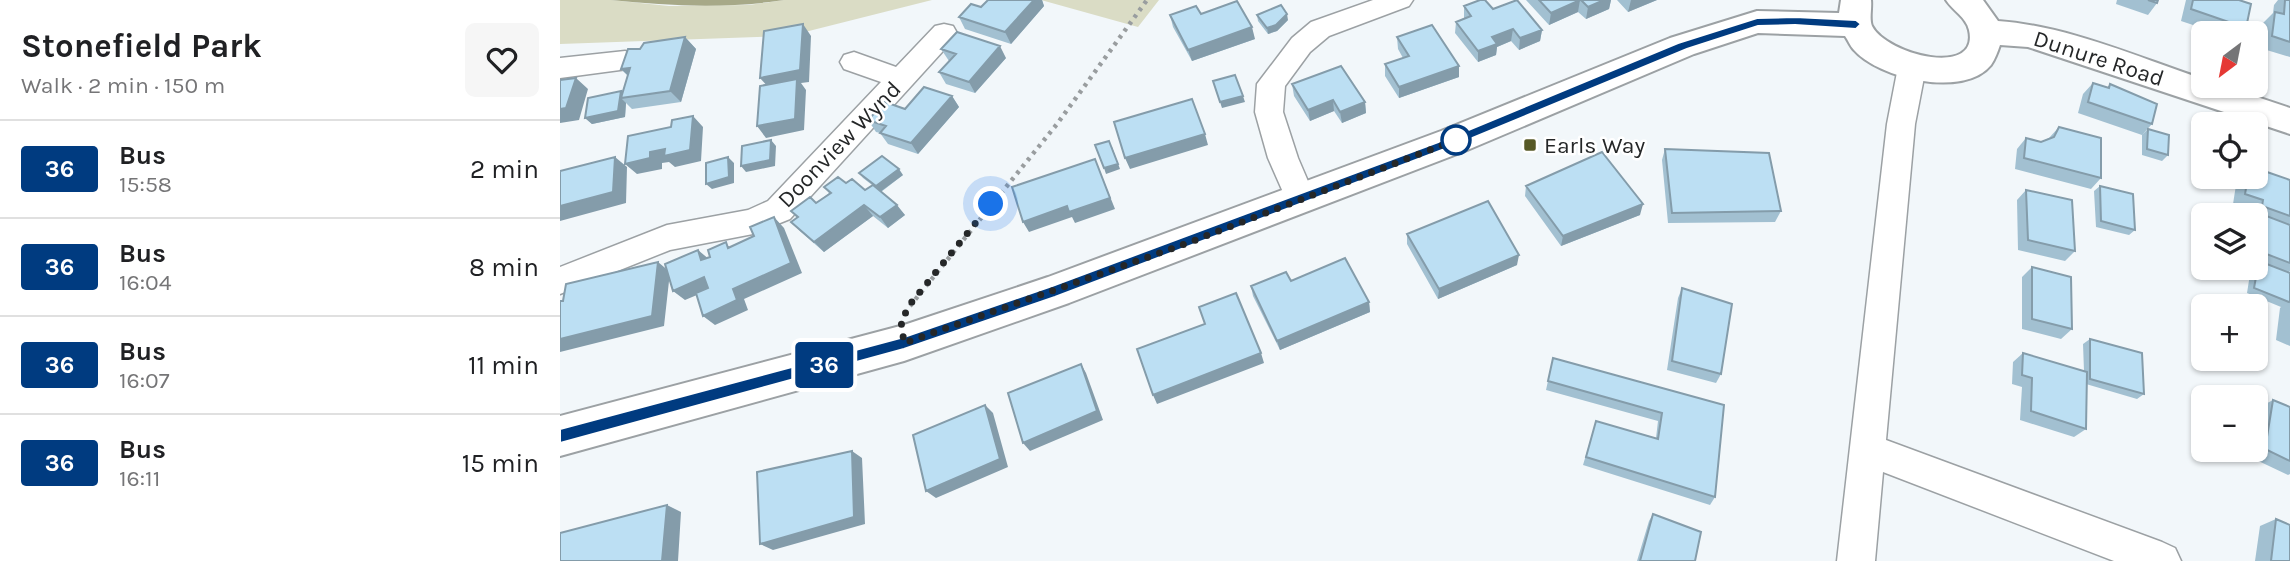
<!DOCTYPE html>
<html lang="en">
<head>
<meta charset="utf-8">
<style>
	body { margin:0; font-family:Karla,sans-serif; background:#f6f6f6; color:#202124; height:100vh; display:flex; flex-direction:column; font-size:26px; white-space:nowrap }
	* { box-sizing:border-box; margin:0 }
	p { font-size:23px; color:#757577 }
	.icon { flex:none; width:38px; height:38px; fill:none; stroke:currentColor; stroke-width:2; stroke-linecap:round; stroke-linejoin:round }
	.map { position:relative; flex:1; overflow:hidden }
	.panel { display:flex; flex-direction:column; background:#fff; width:560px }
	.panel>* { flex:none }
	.badge { padding:0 14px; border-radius:5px; font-size:24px; line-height:46px }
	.needle { width:46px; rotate:212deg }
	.tools { position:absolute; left:1631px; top:21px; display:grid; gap:14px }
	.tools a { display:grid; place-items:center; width:77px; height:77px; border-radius:10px; background:#fff; box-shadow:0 2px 5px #0004; font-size:35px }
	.you { position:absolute; width:35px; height:35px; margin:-18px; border:5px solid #fff; border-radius:50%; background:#1a73e8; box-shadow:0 0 0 10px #1a73e833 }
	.map>.badge { position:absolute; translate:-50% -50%; box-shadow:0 0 0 4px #fff }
	.round { display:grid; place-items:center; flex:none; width:74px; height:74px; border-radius:10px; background:#f6f6f6 }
	.summary { display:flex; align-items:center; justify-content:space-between; height:119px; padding:0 21px }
	h1 { font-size:33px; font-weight:700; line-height:52px }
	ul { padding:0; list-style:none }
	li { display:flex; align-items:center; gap:21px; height:98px; padding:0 21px; border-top:2px solid #e0e0e0 }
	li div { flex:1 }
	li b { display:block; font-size:26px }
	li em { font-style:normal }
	li .badge { min-width:77px; font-weight:700; text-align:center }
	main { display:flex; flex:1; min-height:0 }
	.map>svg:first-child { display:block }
</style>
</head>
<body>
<main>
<section class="panel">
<div class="summary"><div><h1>Stonefield Park</h1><p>Walk · 2 min · 150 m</p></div><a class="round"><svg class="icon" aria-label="heart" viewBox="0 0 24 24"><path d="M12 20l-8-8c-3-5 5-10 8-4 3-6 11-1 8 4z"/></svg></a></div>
<ul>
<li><span class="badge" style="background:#003b80;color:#fff">36</span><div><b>Bus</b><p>15:58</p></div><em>2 min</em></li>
<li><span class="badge" style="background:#003b80;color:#fff">36</span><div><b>Bus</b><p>16:04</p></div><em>8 min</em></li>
<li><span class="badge" style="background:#003b80;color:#fff">36</span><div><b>Bus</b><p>16:07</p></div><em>11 min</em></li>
<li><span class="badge" style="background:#003b80;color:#fff">36</span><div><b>Bus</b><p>16:11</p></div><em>15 min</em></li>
</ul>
</section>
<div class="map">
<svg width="1730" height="561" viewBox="0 0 1730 561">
	<rect width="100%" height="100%" fill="#f2f7fa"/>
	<path fill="#dadcc5" d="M0,0H51L109,6L189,5L224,0H372L229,36L0,44Z
		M481,0H599L578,27Z"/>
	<path fill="#a7a988" d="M51,0H224C166,9 109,6 51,0Z"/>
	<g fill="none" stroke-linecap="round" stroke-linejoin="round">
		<defs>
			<path id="street" d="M813,0H853L849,6L769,36L750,52L725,86L723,112L738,158L756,200L752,208L741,212L730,208L708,158L695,112L697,84L732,38L751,22Z
				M384,24L393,26L397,33L393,40L230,219L193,234L110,250L0,294V267L107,225L188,210L208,201L321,82L284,69L280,62L284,55L294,52L336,67L375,26Z
				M65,51L75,54L79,61L75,68L0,78V58Z
				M1352,57L1362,60L1366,67L1355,124L1326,440L1602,542L1615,548L1621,561H1554L1323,472L1315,561H1277L1327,124L1338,67L1342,60Z"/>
			<path id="primary" d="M1281,0H1311C1312,8 1309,19 1312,26C1327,55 1420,78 1409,30C1406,17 1393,11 1386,0H1423L1438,21C1508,26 1577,57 1643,79V86H1664L1730,108V134L1468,47L1440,45C1438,51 1435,59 1431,65C1404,99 1318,78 1294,50C1290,46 1288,40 1285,36L1198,33L1134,54L905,151L509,303L344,361L0,456V416L344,325L488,277L881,131L1110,38L1197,11L1279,13Z"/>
		</defs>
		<use href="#street" stroke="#9ca1a4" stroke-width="3"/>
		<use href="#primary" stroke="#9ca1a4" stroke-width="4"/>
		<path stroke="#999d9f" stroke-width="4.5" stroke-dasharray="3.5 5" stroke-linecap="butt" d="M350,306L497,124L587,0"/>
		<use href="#street" fill="#fff" fill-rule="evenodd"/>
		<use href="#primary" fill="#fff" fill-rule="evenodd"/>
	</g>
	<path fill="#a2c0d1" d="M428,0H482L484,6L451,44L405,29L399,17L421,7Z
		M966,0H1051L1049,9L1026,19L1018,12L989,25Z
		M1057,0H1097L1068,12Z
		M1557,0H1598L1597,3L1588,15L1556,4Z
		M1626,0H1679L1686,28L1681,33H1657L1621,21Z
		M1718,0H1730V57L1700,48L1703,23L1713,13L1714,5Z
		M904,6L933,9L982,30L980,41L959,50L951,41L937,47L936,55L918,62L895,33L896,22L904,18Z
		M610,15L695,39L632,61L613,27Z
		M697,15L728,20L717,31L708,34L698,21Z
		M125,37L136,49L121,102L72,109L66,103L65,117L32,124L25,118L62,93L68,76L61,69Z
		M837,37L899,77L839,98L825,76V64L843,58L838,49Z
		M381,49L446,58L415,93L386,84L379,72L389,61Z
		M1533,83L1547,88L1550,84L1592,124L1582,135L1518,113L1523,94Z
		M732,84L805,102L806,113L782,123L774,111L750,121L734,96Z
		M392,96L399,107L358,154L328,144L320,133L316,132L308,120L345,109Z
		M1499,127L1541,178L1531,189L1455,169L1457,149L1466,138L1481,142L1489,138Z
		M1588,129L1608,155L1602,161L1582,155V135Z
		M1105,149L1221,211L1215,222L1108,223L1102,160Z
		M1707,172L1730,180V271L1728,273H1730V346L1716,340L1720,308L1721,307L1687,293L1691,268H1696V215H1662L1674,205L1673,204L1676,185L1685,177H1695L1699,178Z
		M299,173L343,175L321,192L345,215L328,228L313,216L264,252L241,232L231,222L237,218L231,211L256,203L269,193L264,187L286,183L305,190L312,185L303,178Z
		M966,186L1080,215L1001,246L965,196Z
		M1540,186L1575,230L1569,235L1536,227L1534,191Z
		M1466,190L1515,251L1505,261L1458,250L1457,200Z
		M847,234L957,265L878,299L847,244Z
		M1472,267L1512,329L1501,339L1462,329V277Z
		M731,281L809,302L810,312L720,350L693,296L691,286Z
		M1122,288L1161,374L1156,383L1107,370L1118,298Z
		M1530,339L1584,394L1577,399L1526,384V429L1514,437L1460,420L1462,387L1452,384L1453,362L1463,353L1524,371L1523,344Z
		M993,358L1164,405L1155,497L1150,505L1023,465L1036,421L1096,438L1098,421L986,390Z
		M1713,400L1730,407V474L1728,475L1690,457L1691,450H1696V422L1698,408Z
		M1093,514L1135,561H1077L1089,521Z
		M1716,519L1730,561H1695L1700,526Z"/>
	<path fill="#849caa" d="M474,0H482L484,6L451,44L445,32Z
		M1020,0L1018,12L989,25L991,13Z
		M1044,0H1051L1049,9L1026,19L1028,7Z
		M1071,0H1097L1068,12Z
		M727,14L728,20L717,31L708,34L707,28Z
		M243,24L251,36L249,82L241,83L246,90L244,130L206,138L197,126L210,89L200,78Z
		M692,27L695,39L632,61L628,50Z
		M953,29L951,41L937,47L936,55L918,62V51L932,37Z
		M982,30L980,41L959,50L960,38Z
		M125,37L136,49L121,102L110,91Z
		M440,46L446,58L415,93L409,82Z
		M899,66V77L839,98V87Z
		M70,68L73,80L61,69Z
		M16,78L28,89L19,120L0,123V109Z
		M61,91L67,97L61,98L66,103L65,117L32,124L25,118Z
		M392,96L399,107L358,154L351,143Z
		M683,96L685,102L662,108L660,102Z
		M773,100L774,111L750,121L748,110Z
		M805,102L806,113L782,123L780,112Z
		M133,116L143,127L141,161L115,167L109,162L102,163V169L77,174L65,164L90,152Z
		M645,134L648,145L570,169L565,158Z
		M211,140L216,146L215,166L186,172L181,166Z
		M552,147L560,169L546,174L544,168Z
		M55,157L67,167L66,203L0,221V206Z
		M168,157L174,163V183L152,189L146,184Z
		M535,159L555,209L515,223L512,217L469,232L463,222Z
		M339,169L343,175L320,192L316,186Z
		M1083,204L1080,215L1001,246L1003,236Z
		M304,205L313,216L264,252L254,242Z
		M337,205L345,215L328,228L320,217Z
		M214,217L224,228L242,273L184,299L188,310L155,325L143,316Z
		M138,250L150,260H141Z
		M959,255L957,265L878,299L879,289Z
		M98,262L110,272L104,326L0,352V339Z
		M144,277L156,287L125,300L113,291Z
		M809,302L810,312L720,350L717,341Z
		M701,353L704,363L597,404L593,395Z
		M521,364L526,373L543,420L470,451L463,443Z
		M425,405L433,413L448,467L376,498L366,491Z
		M292,451L302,458L305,524L213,550L200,544Z
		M107,505L121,512L118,561H102Z"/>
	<path fill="#bcdff3" stroke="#849caa" stroke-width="2" d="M428,0H474L445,32L399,17L411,4L421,7Z
		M920,0H925L933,9L957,0L982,30L960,38L953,29L932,37L937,44L918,51L896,22L911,16L904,6Z
		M979,0H1020L991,13Z
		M1021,0H1044L1028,7Z
		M1588,0H1598L1597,3Z
		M1633,0H1679L1691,4L1686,28L1631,9Z
		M1725,0H1730V42L1712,36L1715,12L1724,14Z
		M677,1L692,27L628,50L610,15L636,6L641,14Z
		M721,5L727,14L716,25L707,28L697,15Z
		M243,24L240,70L200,78L204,31Z
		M872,25L899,66L839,87L825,64L849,56L837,37Z
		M397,32L440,46L409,82L379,72L396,54L381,49Z
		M125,37L110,91L61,98L70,68L61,69L68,49H80L84,43Z
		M781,66L805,102L780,112L773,100L748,110L732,84Z
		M675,75L683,96L660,102L653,81Z
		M16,78L6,108L0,109V80Z
		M237,79L235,119L197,126L200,86Z
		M1533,83L1549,88L1550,84L1597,104L1592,124L1528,102Z
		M364,87L392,96L351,143L320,133L326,126L308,120L325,102L345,109Z
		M61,91L58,111L25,118L28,98Z
		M632,99L645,134L565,158L554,122Z
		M133,116L130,150L104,156L105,149L90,152V158L65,164L68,136L111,127L112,120Z
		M1499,127L1541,138V178L1464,158L1466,138L1481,142L1494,137Z
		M1588,129L1609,135L1608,155L1587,149Z
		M211,140L210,160L181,166L182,146Z
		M549,141L558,164L544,168L535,145Z
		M1105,149L1209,153L1221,211L1112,213Z
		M1042,152L1083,204L1003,236L966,186Z
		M322,156L339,169L316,186L299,173Z
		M55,157L53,192L0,206V171Z
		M168,157L169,177L146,184V163Z
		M535,159L550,198L509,212L507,206L463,222L452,187Z
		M1707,172L1730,180V216L1702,206L1703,200L1685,194L1688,177H1695L1705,181Z
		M278,177L286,183L292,179L305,190L313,185L337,205L320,217L304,205L254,242L231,222L238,217L231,211L250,197L256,203L271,193L264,187Z
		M1540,186L1573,194L1575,230L1541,221Z
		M1466,190L1512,200L1515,251L1468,240Z
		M928,201L959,255L879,289L847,234Z
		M1675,204L1730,225V263L1696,250V215H1673Z
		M214,217L231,263L173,289L177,300L143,316L136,293L148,288L144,277L113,291L105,264L138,250L141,260L150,257L148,250L166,242L168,248L194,236L190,227Z
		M785,258L809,302L717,341L691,286L726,272L731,281Z
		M1699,261L1730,273V301L1729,302L1694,288Z
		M98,262L92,316L0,339V301H3L6,284Z
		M1472,267L1511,277L1512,329L1472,319Z
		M1122,288L1172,304L1161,374L1112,361Z
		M676,293L701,353L593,395L577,349L645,324L639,307Z
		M1530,339L1582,353L1584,394L1530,379Z
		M1463,353L1527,372L1526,429L1471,411L1472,378L1462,375Z
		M993,358L1164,405L1155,497L1026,457L1036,421L1098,439L1102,413L988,381Z
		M521,364L537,411L463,443L448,393Z
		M1713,400L1730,407V461L1705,449Z
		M425,405L440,459L366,491L353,435Z
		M292,451L294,517L200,544L197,472Z
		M107,505L102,561H0V533Z
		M1093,514L1141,532L1135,561H1080Z
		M1716,519L1730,525V561H1711Z"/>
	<path fill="#003b80" stroke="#fff" stroke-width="2" d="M1235,17L1296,20L1301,24L1296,29L1235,25L1198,26L1127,49L898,144L495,297L344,349L0,443V429L344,337L492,286L889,138L1118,43L1197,18Z"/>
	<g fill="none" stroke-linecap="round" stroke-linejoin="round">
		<path stroke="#252728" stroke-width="7" stroke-dasharray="0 12.6" d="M431,204L351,303L341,321L344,343L625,244L896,140"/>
	</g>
	<circle fill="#fff" stroke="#003b80" stroke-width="3.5" cx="896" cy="140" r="14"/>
	<rect fill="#575926" stroke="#fff" stroke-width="2.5" x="963" y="138" width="14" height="14" rx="3.5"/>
	<g text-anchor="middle" stroke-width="5" stroke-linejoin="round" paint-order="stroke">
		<g font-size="23" fill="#252728" stroke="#fff">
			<text transform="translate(1539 58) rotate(18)" y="8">Dunure Road</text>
			<text transform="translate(279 144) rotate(-46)" y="8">Doonview Wynd</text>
		</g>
		<g font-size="23" fill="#252728" stroke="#fff" text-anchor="start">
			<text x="984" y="153">Earls Way</text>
		</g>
	</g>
</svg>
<div class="tools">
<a><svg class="needle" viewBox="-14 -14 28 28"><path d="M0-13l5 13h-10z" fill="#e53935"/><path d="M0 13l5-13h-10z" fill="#757577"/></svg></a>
<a><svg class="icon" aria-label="locate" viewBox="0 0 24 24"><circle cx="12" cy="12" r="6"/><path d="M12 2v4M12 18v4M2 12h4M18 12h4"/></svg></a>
<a><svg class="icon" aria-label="layers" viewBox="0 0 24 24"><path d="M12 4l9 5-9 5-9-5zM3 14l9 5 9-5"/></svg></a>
<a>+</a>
<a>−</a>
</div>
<div class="you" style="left:431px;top:204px"></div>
<b class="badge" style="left:264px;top:365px;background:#003b80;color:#fff">36</b>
</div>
</main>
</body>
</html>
